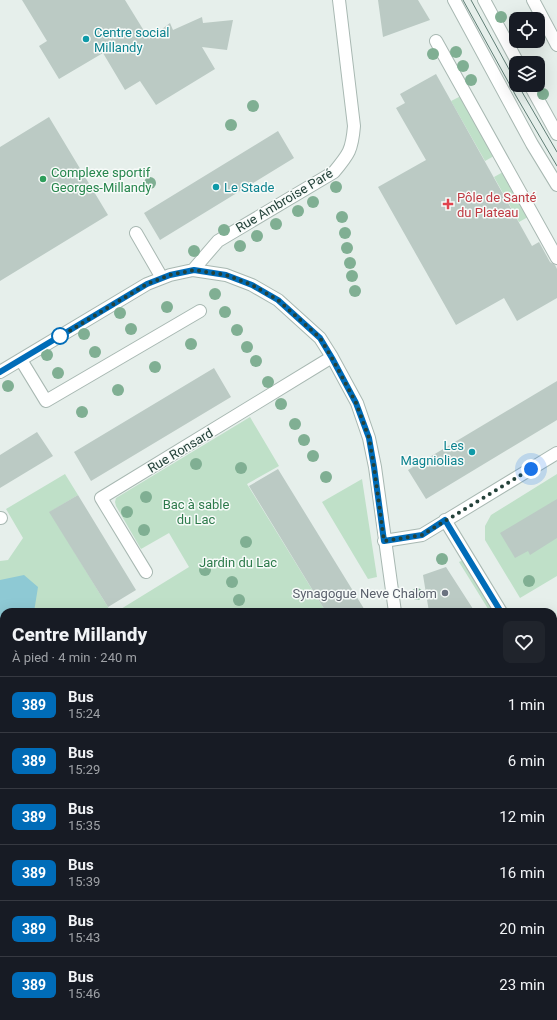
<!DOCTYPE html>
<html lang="fr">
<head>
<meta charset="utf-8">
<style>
	body { margin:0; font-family:Roboto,sans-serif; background:#20242c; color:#f1f3f6; height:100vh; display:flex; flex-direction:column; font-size:15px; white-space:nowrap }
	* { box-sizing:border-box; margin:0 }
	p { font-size:13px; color:#9ea1a6 }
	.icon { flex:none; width:22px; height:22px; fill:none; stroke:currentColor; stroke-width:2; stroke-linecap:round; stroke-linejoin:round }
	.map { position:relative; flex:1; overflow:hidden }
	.drawer { position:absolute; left:0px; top:608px; width:557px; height:412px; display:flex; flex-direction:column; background:#171b24; border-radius:12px 12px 0 0; box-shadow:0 4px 16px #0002 }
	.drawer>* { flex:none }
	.badge { padding:0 8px; border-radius:6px; font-size:14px; line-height:26px }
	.fabs { position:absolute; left:509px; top:12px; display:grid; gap:8px }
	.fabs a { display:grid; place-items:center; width:36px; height:36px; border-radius:8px; background:#171b24; box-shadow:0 4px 16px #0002; font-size:20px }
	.you { position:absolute; width:20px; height:20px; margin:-10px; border:3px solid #fff; border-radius:50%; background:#1a73e8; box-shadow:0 0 0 6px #1a73e833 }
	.map>.badge { position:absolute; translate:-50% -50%; box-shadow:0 0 0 2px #fff }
	.round { display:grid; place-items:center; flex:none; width:42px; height:42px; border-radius:8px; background:#20242c }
	.summary { display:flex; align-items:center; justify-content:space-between; height:68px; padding:0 12px }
	h1 { font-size:19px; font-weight:800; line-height:30px }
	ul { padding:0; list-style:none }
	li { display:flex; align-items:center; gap:12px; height:56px; padding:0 12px; border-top:1px solid #363941 }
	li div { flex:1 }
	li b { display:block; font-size:15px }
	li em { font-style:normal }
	li .badge { min-width:44px; font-weight:700; text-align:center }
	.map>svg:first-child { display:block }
</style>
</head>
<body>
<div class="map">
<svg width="557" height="1020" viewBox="0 0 557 1020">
	<rect width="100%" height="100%" fill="#e6efeb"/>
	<path fill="#bfe0c8" d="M461,96L494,156L485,161L451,101Z
		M503,172L528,217L519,222L494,177Z
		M250,417L279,466L247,484L326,612H116L189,567L169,533L141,549L116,506L115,502L116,498Z
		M65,474L78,495L50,512L111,612H4V916L0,913V561L8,560L23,538L6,509Z
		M557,474V576L520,598L485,540V526L491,515Z
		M362,479L377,577L368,579L322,502Z
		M463,560L495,612H490L459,562Z
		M125,1016H191L193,1020H129Z"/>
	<path fill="#8ec9d4" d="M24,575L38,587L34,612H4V645H0V580Z
		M0,843L4,845V888L0,885Z"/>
	<path fill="#bbcac4" d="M22,0H125L149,39L170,23L173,30L202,17L203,23L233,20L227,50L202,47L215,69L156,105L140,81L125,90L103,53L59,79L39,46L47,41Z
		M378,0H418L430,20L383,37Z
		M436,74L532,246L539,242L550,262L555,265L557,269V298L517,321L504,298L456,325L378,187L426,160L396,108L405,103L400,94Z
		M49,117L108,215L0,281V147Z
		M278,131L294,158L160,240L144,213Z
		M214,368L231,397L91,481L74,452Z
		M557,381V420L426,499L408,470Z
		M37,432L53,456L0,488V455Z
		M278,469L366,612H326L249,486Z
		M78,495L136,590L108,607L49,512Z
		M557,499V538L530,555L528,551L515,558L500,533Z
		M446,567L475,612H429L423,575Z"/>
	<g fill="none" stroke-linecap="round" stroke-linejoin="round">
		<defs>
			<path id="minor" d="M454,0L532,144L557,185
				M484,0L518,63
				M533,0L557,45
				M436,41L557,258
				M530,85L557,134
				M136,233L162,278
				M193,270L218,241L334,172C349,154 352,150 354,126L339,0
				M21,360L46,401L200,311
				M0,372L147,284L170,275L193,270L226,275L252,285L278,300L320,338L332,357L357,403L369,438L375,467L395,612
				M0,518H1
				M445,520L501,612
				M384,541L422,535L557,453
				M146,572L101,498L332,357
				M553,696L557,703
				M0,938L4,941
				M100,1016L106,1020
				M257,1016L259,1020
				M422,1020L423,1016"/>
		</defs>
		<use href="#minor" stroke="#a8b8b2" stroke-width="14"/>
		<use href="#minor" stroke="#fff" stroke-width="12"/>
		<path stroke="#5f7d75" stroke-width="1" d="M463,0L516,96L557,166
			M471,0L516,82
			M518,85L557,152"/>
	</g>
	<g fill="#80af93">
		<circle cx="501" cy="17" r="6"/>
		<circle cx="456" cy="52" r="6"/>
		<circle cx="433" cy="54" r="6"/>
		<circle cx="463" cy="66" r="6"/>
		<circle cx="471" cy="80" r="6"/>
		<circle cx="543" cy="94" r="6"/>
		<circle cx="253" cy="106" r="6"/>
		<circle cx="231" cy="125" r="6"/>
		<circle cx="150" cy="183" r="6"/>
		<circle cx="336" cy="187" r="6"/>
		<circle cx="313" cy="202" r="6"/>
		<circle cx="298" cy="211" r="6"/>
		<circle cx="342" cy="217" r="6"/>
		<circle cx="276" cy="224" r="6"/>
		<circle cx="224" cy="230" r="6"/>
		<circle cx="345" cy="233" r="6"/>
		<circle cx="257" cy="236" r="6"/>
		<circle cx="240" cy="246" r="6"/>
		<circle cx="347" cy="248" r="6"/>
		<circle cx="194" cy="251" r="6"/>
		<circle cx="350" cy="263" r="6"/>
		<circle cx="352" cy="276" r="6"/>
		<circle cx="355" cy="291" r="6"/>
		<circle cx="215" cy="294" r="6"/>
		<circle cx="167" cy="307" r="6"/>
		<circle cx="225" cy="312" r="6"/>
		<circle cx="120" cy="313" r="6"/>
		<circle cx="131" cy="329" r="6"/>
		<circle cx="237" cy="330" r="6"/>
		<circle cx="84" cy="334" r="6"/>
		<circle cx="191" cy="344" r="6"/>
		<circle cx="247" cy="347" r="6"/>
		<circle cx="95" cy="352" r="6"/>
		<circle cx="47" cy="355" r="6"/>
		<circle cx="256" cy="361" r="6"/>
		<circle cx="155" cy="367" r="6"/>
		<circle cx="58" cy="373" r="6"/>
		<circle cx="268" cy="382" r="6"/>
		<circle cx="8" cy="386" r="6"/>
		<circle cx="118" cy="390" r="6"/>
		<circle cx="281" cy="404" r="6"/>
		<circle cx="82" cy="412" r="6"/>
		<circle cx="295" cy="424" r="6"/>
		<circle cx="304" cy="440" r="6"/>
		<circle cx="313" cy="456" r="6"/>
		<circle cx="196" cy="464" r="6"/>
		<circle cx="241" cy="468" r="6"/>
		<circle cx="326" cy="477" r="6"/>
		<circle cx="146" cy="497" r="6"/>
		<circle cx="127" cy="512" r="6"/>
		<circle cx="144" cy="530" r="6"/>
		<circle cx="246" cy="542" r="6"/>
		<circle cx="442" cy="559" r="6"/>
		<circle cx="205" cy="570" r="6"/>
		<circle cx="529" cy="581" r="6"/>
		<circle cx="232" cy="582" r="6"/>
		<circle cx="417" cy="594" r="6"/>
		<circle cx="239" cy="600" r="6"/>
	</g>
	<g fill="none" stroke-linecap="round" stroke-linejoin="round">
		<defs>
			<path id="line" d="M0,372L147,284L170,275L194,270L226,275L252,285L278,300L320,338L332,358L356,403L369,438L374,467L384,541L422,535L445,520L501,612"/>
		</defs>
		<use href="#line" stroke="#fff" stroke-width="9"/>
		<use href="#line" stroke="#006cb8" stroke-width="6"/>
		<path stroke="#24423a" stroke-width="4" stroke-dasharray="0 7.2" d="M60,336L56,339L147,284L170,275L194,270L226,275L252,285L278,300L320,338L332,358L356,403L369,438L374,467L384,541L422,535L531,469"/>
	</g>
	<g fill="#0f9aa8" stroke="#f7fbf9" stroke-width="1.5">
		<circle cx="86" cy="39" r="4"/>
		<circle cx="216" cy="187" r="4"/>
		<circle cx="472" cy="452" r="4"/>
	</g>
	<circle fill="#2e9e5b" stroke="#f7fbf9" stroke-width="1.5" cx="43" cy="179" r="4"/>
	<path fill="#e0444e" stroke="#f7fbf9" stroke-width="1.5" d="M446 198h4v4h4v4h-4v4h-4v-4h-4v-4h4z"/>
	<circle fill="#fff" stroke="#006cb8" stroke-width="2" cx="60" cy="336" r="8"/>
	<circle fill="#6b7280" stroke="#f7fbf9" stroke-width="1.5" cx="445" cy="593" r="4"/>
	<g text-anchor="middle" stroke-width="3" stroke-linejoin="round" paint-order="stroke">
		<g font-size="13" fill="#0d838f" stroke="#f7fbf9" text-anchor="start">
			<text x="94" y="37">Centre social<tspan x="94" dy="15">Millandy</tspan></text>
			<text x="224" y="192">Le Stade</text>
			<text x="464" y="450" text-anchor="end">Les<tspan x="464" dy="15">Magniolias</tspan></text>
		</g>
		<g font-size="13" fill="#27864d" stroke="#f7fbf9" text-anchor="start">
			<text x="51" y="177">Complexe sportif<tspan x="51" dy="15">Georges-Millandy</tspan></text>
		</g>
		<g font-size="13" fill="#be3a42" stroke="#f7fbf9" text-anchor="start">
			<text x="457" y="202">Pôle de Santé<tspan x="457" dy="15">du Plateau</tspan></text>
		</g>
		<g font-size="13" fill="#24423a" stroke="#f7fbf9">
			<text transform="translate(284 200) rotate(-31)" y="5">Rue Ambroise Paré</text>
			<text transform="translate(180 450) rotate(-31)" y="5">Rue Ronsard</text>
		</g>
		<g font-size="13" fill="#2d7a4b" stroke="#f7fbf9">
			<text x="196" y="509">Bac à sable<tspan x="196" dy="15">du Lac</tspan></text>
			<text x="238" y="567">Jardin du Lac</text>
		</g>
		<g font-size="13" fill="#5b616d" stroke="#f7fbf9" text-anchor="end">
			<text x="437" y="598">Synagogue Neve Chalom</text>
		</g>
	</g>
</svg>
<div class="fabs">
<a><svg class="icon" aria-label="locate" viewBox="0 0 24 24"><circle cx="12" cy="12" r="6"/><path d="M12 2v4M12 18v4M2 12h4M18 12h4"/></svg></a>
<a><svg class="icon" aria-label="layers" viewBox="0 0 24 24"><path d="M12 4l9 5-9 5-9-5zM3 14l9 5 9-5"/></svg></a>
</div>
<div class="you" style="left:531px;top:469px"></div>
<section class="drawer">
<div class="summary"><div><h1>Centre Millandy</h1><p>À pied · 4 min · 240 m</p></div><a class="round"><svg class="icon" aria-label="heart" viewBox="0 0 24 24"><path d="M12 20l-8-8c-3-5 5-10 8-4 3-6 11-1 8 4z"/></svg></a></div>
<ul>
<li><span class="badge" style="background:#006cb8;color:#fff">389</span><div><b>Bus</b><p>15:24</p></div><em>1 min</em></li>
<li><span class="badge" style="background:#006cb8;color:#fff">389</span><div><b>Bus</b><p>15:29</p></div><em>6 min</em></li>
<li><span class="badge" style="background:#006cb8;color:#fff">389</span><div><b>Bus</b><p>15:35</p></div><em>12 min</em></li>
<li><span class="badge" style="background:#006cb8;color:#fff">389</span><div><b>Bus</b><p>15:39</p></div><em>16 min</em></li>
<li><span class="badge" style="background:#006cb8;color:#fff">389</span><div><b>Bus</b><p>15:43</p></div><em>20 min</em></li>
<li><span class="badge" style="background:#006cb8;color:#fff">389</span><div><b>Bus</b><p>15:46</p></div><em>23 min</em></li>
</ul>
</section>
</div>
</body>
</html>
